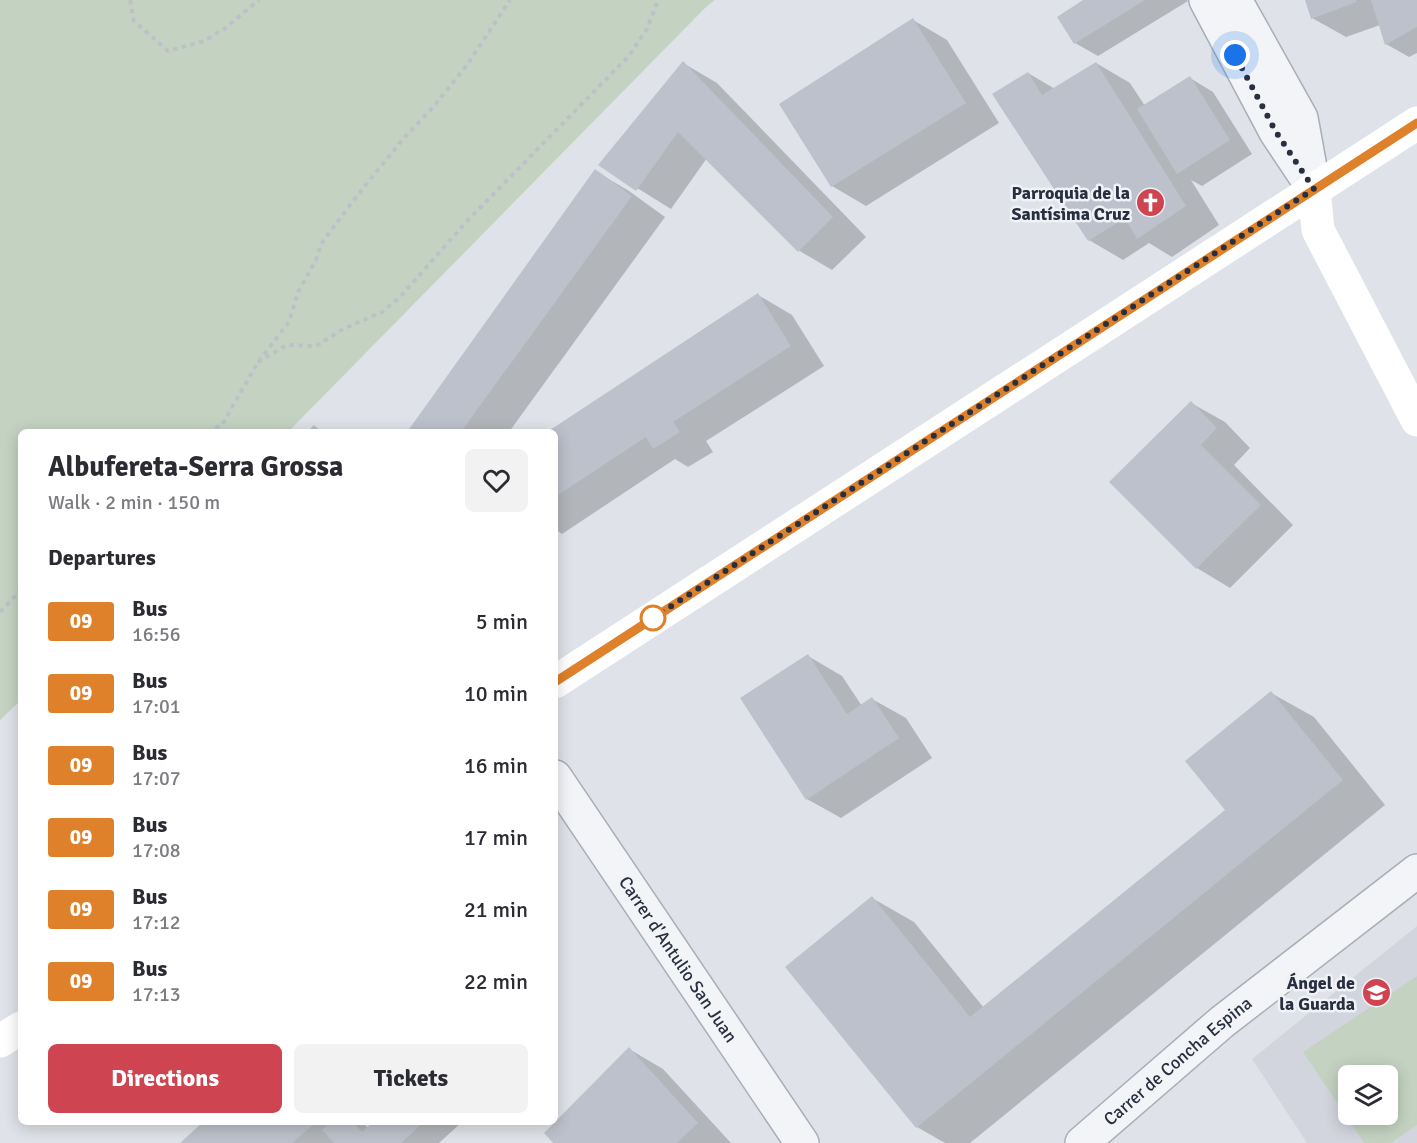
<!DOCTYPE html>
<html lang="en">
<head>
<meta charset="utf-8">
<style>
	body { margin:0; font-family:Signika,sans-serif; background:#f2f2f3; color:#2b2b33; height:100vh; display:flex; flex-direction:column; font-size:22px; white-space:nowrap }
	* { box-sizing:border-box; margin:0 }
	p { font-size:20px; color:#7c7c81 }
	.icon { flex:none; width:33px; height:33px; fill:none; stroke:currentColor; stroke-width:2; stroke-linecap:round; stroke-linejoin:round }
	.map { position:relative; flex:1; overflow:hidden }
	.drawer { position:absolute; left:18px; top:429px; width:540px; height:696px; display:flex; flex-direction:column; background:#fff; border-radius:9px; box-shadow:0 3px 15px #0003 }
	.drawer>* { flex:none }
	.badge { padding:0 12px; border-radius:4px; font-size:21px; line-height:39px }
	.controls { position:absolute; left:1338px; top:1065px; display:grid; gap:12px }
	.controls a { display:grid; place-items:center; width:60px; height:60px; border-radius:9px; background:#fff; box-shadow:0 3px 15px #0003; font-size:30px }
	.you { position:absolute; width:30px; height:30px; margin:-15px; border:4px solid #fff; border-radius:50%; background:#1a73e8; box-shadow:0 0 0 9px #1a73e833 }
	.map>.badge { position:absolute; translate:-50% -50%; box-shadow:0 0 0 3px #fff }
	h2 { padding:0 30px; font-size:22px; line-height:54px }
	.round { display:grid; place-items:center; flex:none; width:63px; height:63px; border-radius:9px; background:#f2f2f3 }
	.headline { display:flex; align-items:center; justify-content:space-between; height:102px; padding:0 30px }
	h1 { font-size:28px; font-weight:700; line-height:45px }
	.cta { display:flex; gap:12px; margin-top:auto; padding:12px 30px }
	.cta a { flex:1; height:69px; border-radius:9px; background:#ce4451; color:#fff; font-size:24px; font-weight:700; line-height:69px; text-align:center }
	.cta a+a { background:#f2f2f3; color:#2b2b33 }
	ul { padding:0; list-style:none }
	li { display:flex; align-items:center; gap:18px; height:72px; padding:0 30px }
	li div { flex:1 }
	li b { display:block; font-size:22px }
	li em { font-style:normal }
	li .badge { min-width:66px; font-weight:700; text-align:center }
	.map>svg:first-child { display:block }
</style>
</head>
<body>
<div class="map">
<svg width="1417" height="1143" viewBox="0 0 1417 1143">
	<rect width="100%" height="100%" fill="#dfe3e9"/>
	<path fill="#d2d5de" fill-rule="evenodd" d="M1417,926V1143H1307L1252,1059ZM1348,1076H1388V1114H1348Z"/>
	<path fill="#c4d3c1" fill-rule="evenodd" d="M0,0H715L707,6L288,432H21V700L0,720Z
		M1417,976V1125L1391,1143H1364L1303,1052ZM1348,1076H1388V1114H1348Z"/>
	<path fill="#0003" d="M1086,0H1187L1188,1L1098,56L1075,43Z
		M1306,0H1417V53L1409,57L1386,44L1380,25L1346,37L1312,18Z
		M913,20L947,40L999,123L866,206L832,186Z
		M683,63L717,83L866,237L832,270L798,250L707,158L671,209L600,165Z
		M1096,63L1130,83L1145,106L1190,78L1213,92L1252,154L1202,186L1191,180L1219,225L1172,257L1149,243L1123,260L1089,240L1028,73L1055,89Z
		M595,171L629,191L665,217L509,432H409Z
		M758,295L792,315L824,366L706,441L713,452L688,467L675,459L562,534L555,529V432H549Z
		M1191,403L1225,422L1250,448L1234,465L1293,525L1230,588L1197,568Z
		M808,656L842,676L862,706L872,699L906,718L932,758L841,818L807,799Z
		M1271,693L1314,717L1385,805L970,1143H945L917,1127L872,898L914,922L984,1008L1227,810Z
		M629,1049L663,1069L731,1143H555Z
		M205,1122H326L329,1126L333,1122H360L369,1128L375,1122H462L439,1143H182Z"/>
	<path fill="#bdc1cb" d="M1083,0H1145L1074,44L1057,17Z
		M1305,0H1356L1357,2L1311,19Z
		M1371,0H1417V27L1385,45Z
		M913,18L966,103L831,187L779,104Z
		M683,61L833,217L798,252L678,132L636,191L598,165Z
		M1096,62L1186,206L1137,239L1125,218L1088,241L992,94L1028,72L1042,95Z
		M1190,76L1230,140L1177,174L1137,109Z
		M595,169L632,196L461,432H407Z
		M758,293L791,346L673,422L680,432L653,449L646,437L555,497V432H547Z
		M1191,401L1217,428L1201,445L1261,505L1196,569L1109,482Z
		M314,425L322,432H307Z
		M808,654L847,714L872,697L899,738L806,800L740,698Z
		M1271,691L1343,780L916,1128L785,967L872,896L970,1017L1225,810L1185,761Z
		M629,1047L698,1123L677,1143H553L544,1133Z
		M203,1122H311L313,1125L292,1143H180Z
		M330,1122H353L362,1132L373,1122H424L401,1143H334L322,1130Z"/>
	<g fill="none" stroke-linecap="round" stroke-linejoin="round">
		<defs>
			<g id="street">
				<path d="M1206,0L1276,132L1314,189"/>
				<path d="M1235,0L1301,118L1311,173"/>
				<path id="s1" d="M555,777L802,1143"/>
				<path id="s2" d="M1082,1143L1222,1022L1417,871"/>
			</g>
		</defs>
		<use href="#street" stroke="#a8adb6" stroke-width="36"/>
		<path stroke="#bdc1c7" stroke-width="4" stroke-dasharray="4.5 4.5" stroke-linecap="butt" d="M130,0L134,21L168,51L204,41L224,29L259,0
			M258,362L287,345L316,346L343,329L382,312L400,297L468,220L628,57L647,29L658,0
			M207,432L222,425L258,362L289,322L298,292L316,260L321,244L356,197L403,139L435,105L467,65L510,0
			M0,612L21,590"/>
		<use href="#street" stroke="#f2f4f7" stroke-width="33"/>
		<path stroke="#fff" stroke-width="33" d="M1314,189L1318,230L1417,420
			M555,682L1417,123
			M0,1041L21,1028"/>
	</g>
	<g fill="none" stroke-linecap="round" stroke-linejoin="round">
		<defs>
			<path id="line" d="M555,682L1417,123"/>
		</defs>
		<use href="#line" stroke="#fff" stroke-width="14"/>
		<use href="#line" stroke="#df802a" stroke-width="9"/>
		<path stroke="#282f40" stroke-width="6" stroke-dasharray="0 10.8" d="M653,618L1314,189L1276,132L1235,55"/>
	</g>
	<defs>
		<symbol id="church-disc" viewBox="-11 -11 22 22"><circle r="9.5" fill="#ce4451" stroke="#eff2f6"/><path d="M-1.2-6h2.4v3.5h3.3v2.4h-3.3V6h-2.4V-.1h-3.3v-2.4h3.3Z" fill="#fff"/></symbol>
		<symbol id="school-disc" viewBox="-11 -11 22 22"><circle r="9.5" fill="#ce4451" stroke="#eff2f6"/><path d="M0-5L7-2L0 1L-7-2ZM-4 1L0 2.5L4 1V4Q0 6-4 4Z" fill="#fff"/></symbol>
	</defs>
	<g fill-rule="evenodd">
		<use href="#church-disc" x="1134" y="186" width="33" height="33"/>
		<use href="#school-disc" x="1360" y="976" width="33" height="33"/>
	</g>
	<circle fill="#fff" stroke="#df802a" stroke-width="3" cx="653" cy="618" r="12"/>
	<g text-anchor="middle" stroke-width="5" stroke-linejoin="round" paint-order="stroke">
		<g font-size="18" font-weight="bold" fill="#282f40" stroke="#eff2f6" text-anchor="end">
			<text x="1130" y="199">Parroquia de la<tspan x="1130" dy="21">Santísima Cruz</tspan></text>
			<text x="1355" y="989">Ángel de<tspan x="1355" dy="21">la Guarda</tspan></text>
		</g>
		<g font-size="18" fill="#282f40" stroke="#eff2f6">
			<text dy="6" stroke="none"><textPath href="#s1" startOffset="220">Carrer d'Antulio San Juan</textPath></text>
			<text dy="6" stroke="none"><textPath href="#s2" startOffset="126">Carrer de Concha Espina</textPath></text>
		</g>
	</g>
</svg>
<div class="controls">
<a><svg class="icon" aria-label="layers" viewBox="0 0 24 24"><path d="M12 4l9 5-9 5-9-5zM3 14l9 5 9-5"/></svg></a>
</div>
<div class="you" style="left:1235px;top:55px"></div>
<section class="drawer">
<div class="headline"><div><h1>Albufereta-Serra Grossa</h1><p>Walk · 2 min · 150 m</p></div><a class="round"><svg class="icon" aria-label="heart" viewBox="0 0 24 24"><path d="M12 20l-8-8c-3-5 5-10 8-4 3-6 11-1 8 4z"/></svg></a></div>
<h2>Departures</h2>
<ul>
<li><span class="badge" style="background:#df802a;color:#fff">09</span><div><b>Bus</b><p>16:56</p></div><em>5 min</em></li>
<li><span class="badge" style="background:#df802a;color:#fff">09</span><div><b>Bus</b><p>17:01</p></div><em>10 min</em></li>
<li><span class="badge" style="background:#df802a;color:#fff">09</span><div><b>Bus</b><p>17:07</p></div><em>16 min</em></li>
<li><span class="badge" style="background:#df802a;color:#fff">09</span><div><b>Bus</b><p>17:08</p></div><em>17 min</em></li>
<li><span class="badge" style="background:#df802a;color:#fff">09</span><div><b>Bus</b><p>17:12</p></div><em>21 min</em></li>
<li><span class="badge" style="background:#df802a;color:#fff">09</span><div><b>Bus</b><p>17:13</p></div><em>22 min</em></li>
</ul>
<div class="cta"><a>Directions</a><a>Tickets</a></div>
</section>
</div>
</body>
</html>
